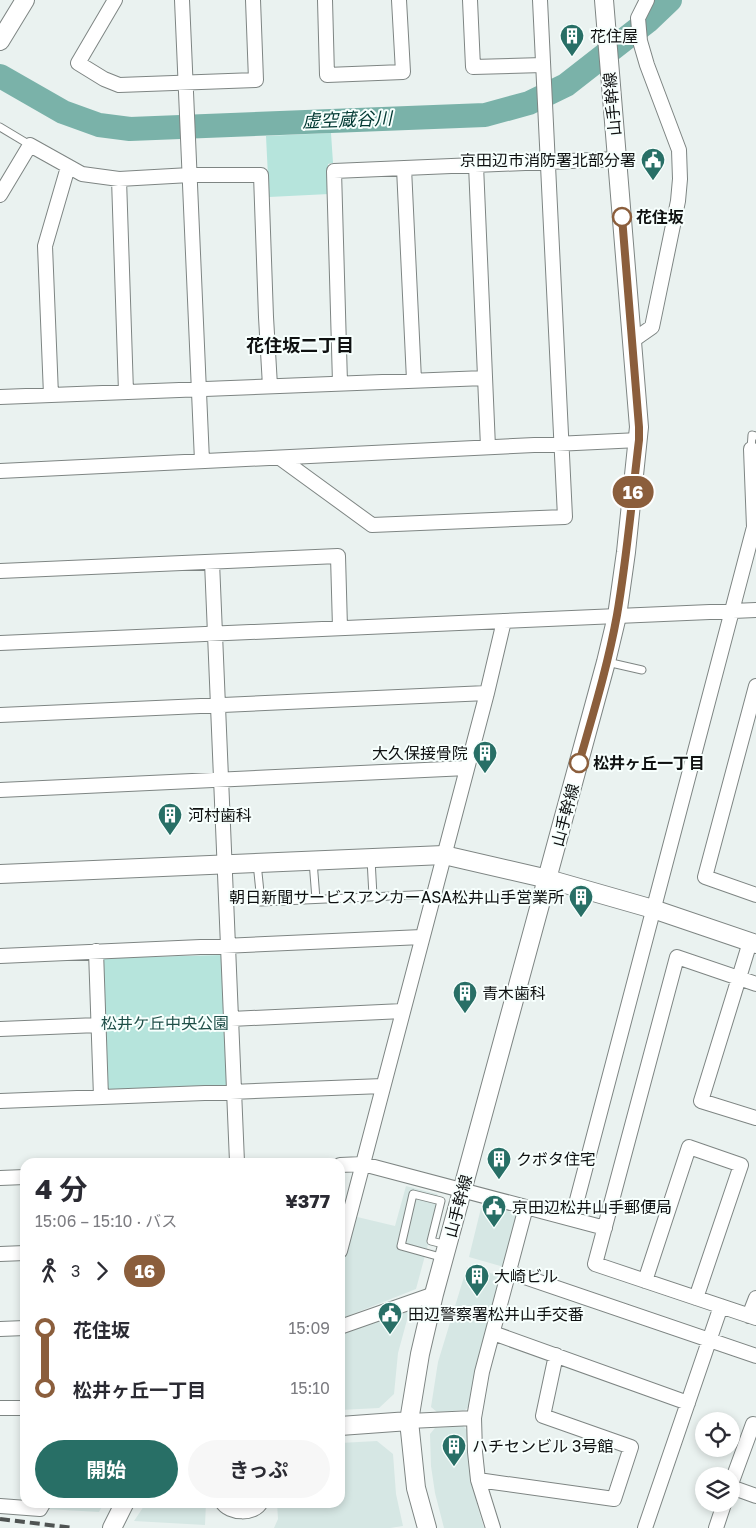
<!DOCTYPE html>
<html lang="ja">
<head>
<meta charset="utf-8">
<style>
	body { margin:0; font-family:"Golos Text","Noto Sans JP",sans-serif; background:#f7f7f7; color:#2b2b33; height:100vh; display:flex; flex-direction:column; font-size:19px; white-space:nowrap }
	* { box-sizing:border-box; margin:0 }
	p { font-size:16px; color:#7c7c81 }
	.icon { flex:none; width:28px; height:28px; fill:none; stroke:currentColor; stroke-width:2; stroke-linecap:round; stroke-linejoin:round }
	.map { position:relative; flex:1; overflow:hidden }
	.sheet { position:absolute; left:20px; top:1158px; width:325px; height:350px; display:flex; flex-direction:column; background:#fff; border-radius:15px; box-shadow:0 2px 8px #0003 }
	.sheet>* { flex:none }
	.badge { padding:0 10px; border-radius:16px; font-size:18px; line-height:32px }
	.fabs { position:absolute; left:695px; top:1412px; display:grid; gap:10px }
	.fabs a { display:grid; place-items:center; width:45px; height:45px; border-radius:50%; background:#fff; box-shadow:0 2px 8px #0003; font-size:25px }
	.map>.badge { position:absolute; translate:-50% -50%; box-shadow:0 0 0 2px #fff }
	.legs { display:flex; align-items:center; gap:8px; height:55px; padding:0 15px; font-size:16px }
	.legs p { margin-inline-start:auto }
	.overview { display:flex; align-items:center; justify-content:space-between; height:85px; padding:0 15px }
	h1 { font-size:28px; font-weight:700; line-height:38px }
	.cta { display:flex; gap:10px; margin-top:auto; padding:10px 15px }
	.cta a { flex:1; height:58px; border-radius:30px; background:#286f66; color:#fff; font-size:20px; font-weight:700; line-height:58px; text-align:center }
	.cta a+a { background:#f7f7f7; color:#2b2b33 }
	ul { padding:0 15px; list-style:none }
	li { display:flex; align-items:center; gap:18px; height:60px; font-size:19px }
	li i { display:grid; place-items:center; width:8px; height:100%; margin:0 6px; background:currentColor }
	li i::after { content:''; width:12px; height:12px; margin:-6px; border:4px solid; border-radius:50%; background:#fff }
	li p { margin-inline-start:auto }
	li:first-child i { background:linear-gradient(#0000 50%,currentColor 0) }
	li:last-child i { background:linear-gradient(currentColor 50%,#0000 0) }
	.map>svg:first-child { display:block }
</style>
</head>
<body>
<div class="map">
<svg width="756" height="1528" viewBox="0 0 756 1528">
	<rect width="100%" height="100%" fill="#eaf2f0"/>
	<path fill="#d6e7e4" d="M406,1186L437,1194L440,1200L416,1289L340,1319V1265L353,1216L395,1226Z
		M485,1206L515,1213L518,1218L504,1267L469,1257L481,1208Z
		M467,1267L502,1276L471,1405L465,1410L437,1412L431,1407L438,1362Z
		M410,1309L398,1353L394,1394L379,1408L340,1410V1331Z
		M463,1426L469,1432L471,1474L478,1508L484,1528H444L435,1493L431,1466L430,1434L435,1428Z
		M377,1441L393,1454L396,1494L403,1526L390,1528H274L278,1519L277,1503L340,1502V1443Z
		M46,1502L104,1503L99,1512L45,1509Z
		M146,1503H206L205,1525L134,1521Z"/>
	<path fill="#b6e4dc" d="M331,133L333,163L328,164L329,194L269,197L266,136Z
		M223,955L227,1087L107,1091L103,958Z"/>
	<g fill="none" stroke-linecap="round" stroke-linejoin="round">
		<path stroke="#7ab2a9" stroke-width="24" d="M0,76L63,112L99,125L130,129L485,115L529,103L566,85L648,21L670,0"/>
		<defs>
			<path id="service" d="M0,127L30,145
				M751,449L752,435L756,436
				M607,662L642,670
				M371,859L373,896
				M313,861L316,899
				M257,863L261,902L434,894
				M444,1258L401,1246L413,1194L441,1201L431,1241L447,1245"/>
			<path id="minor" d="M115,0L78,63L104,79L119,85L256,80L253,0
				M182,0L202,461
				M325,0L327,75L403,72L399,0
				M470,0L473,67L543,65
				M476,165L488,447
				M404,168L414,380
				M119,179L126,392
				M0,195L30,145L82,174L119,179L190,175H261L266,317L270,386
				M632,341L652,327L678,201L680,179L679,150L647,65L640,41L638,18L647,0
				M340,383L334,171L617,159
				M51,395L45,246L68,167
				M0,397L485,378
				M280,458L372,525L565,517L540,0
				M0,471L639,440
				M212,562L237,1162
				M0,571L338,556L340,628
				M0,643L756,610
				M756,686L705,877L756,895
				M0,715L487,693
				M0,790L467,768
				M750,942L701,1101L756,1118
				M96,951L101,1097
				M0,956L422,937
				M756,984L677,957L595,1264L756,1318
				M231,1019L403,1011
				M0,1029L98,1025
				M0,1101L383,1086
				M340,1165L363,1164L605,1228
				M0,1178L25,1177
				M572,1219L754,527L751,449
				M340,1251L487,693L504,621
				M0,1254L25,1253
				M510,1272L756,1356
				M645,1281L689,1147L741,1165L696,1298
				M749,1316L756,1298
				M340,1327L434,1294
				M0,1329L25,1328
				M493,1333L688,1403
				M0,1408H25
				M409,1421L474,1418
				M478,1480L614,1499L631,1447L543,1416L556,1355
				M731,1484L753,1424L756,1425
				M731,1487L756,1496
				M222,1502C229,1514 255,1515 261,1502
				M0,1506L40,1509L44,1502
				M493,1528L478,1480L475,1452L474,1418L482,1372L526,1207
				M645,1528L721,1306
				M716,1528L724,1504"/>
			<path id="tertiary" d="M0,41L25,0
				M0,874L444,855L548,879L653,909L756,944
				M340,1426L409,1421
				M112,1528L125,1502
				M427,1528L416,1488L409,1421L420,1354L434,1294L606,662L617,616L626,552L639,427L604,0"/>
		</defs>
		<use href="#service" stroke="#7e8583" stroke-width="9"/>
		<use href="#minor" stroke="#7e8583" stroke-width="16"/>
		<use href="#tertiary" stroke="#7e8583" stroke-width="20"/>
		<use href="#service" stroke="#fff" stroke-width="7"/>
		<use href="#minor" stroke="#fff" stroke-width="14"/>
		<use href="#tertiary" stroke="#fff" stroke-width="18"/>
		<path stroke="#4f5352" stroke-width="4" stroke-dasharray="10 5" stroke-linecap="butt" d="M0,1519L74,1528"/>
	</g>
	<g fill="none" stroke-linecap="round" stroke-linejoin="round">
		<defs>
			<path id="line-1" d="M579,763C593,714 608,665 617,615C627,557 632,498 639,440V427L622,217"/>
		</defs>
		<use href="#line-1" stroke="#fff" stroke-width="11"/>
		<use href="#line-1" stroke="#8b5e3c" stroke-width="8"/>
	</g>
	<defs>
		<symbol id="building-pin" viewBox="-11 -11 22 30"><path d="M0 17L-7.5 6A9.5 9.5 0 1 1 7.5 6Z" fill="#286f66" stroke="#f7fffd"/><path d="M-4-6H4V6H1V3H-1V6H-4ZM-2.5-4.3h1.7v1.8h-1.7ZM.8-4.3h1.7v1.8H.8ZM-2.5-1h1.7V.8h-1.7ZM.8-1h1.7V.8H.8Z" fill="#fff"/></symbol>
		<symbol id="civic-pin" viewBox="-11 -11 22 30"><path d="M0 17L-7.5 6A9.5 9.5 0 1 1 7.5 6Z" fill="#286f66" stroke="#f7fffd"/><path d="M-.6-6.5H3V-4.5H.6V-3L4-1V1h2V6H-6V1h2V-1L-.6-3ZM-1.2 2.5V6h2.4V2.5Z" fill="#fff"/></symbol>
	</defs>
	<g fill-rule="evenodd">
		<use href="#building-pin" x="558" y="22" width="28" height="38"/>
		<use href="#civic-pin" x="639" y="146" width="28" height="38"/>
		<use href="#building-pin" x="471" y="739" width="28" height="38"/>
		<use href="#building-pin" x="156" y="801" width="28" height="38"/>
		<use href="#building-pin" x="567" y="883" width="28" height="38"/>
		<use href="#building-pin" x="451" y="979" width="28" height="38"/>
		<use href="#building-pin" x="485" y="1145" width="28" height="38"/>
		<use href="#civic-pin" x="480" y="1193" width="28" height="38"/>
		<use href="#building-pin" x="463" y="1262" width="28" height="38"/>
		<use href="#civic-pin" x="376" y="1300" width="28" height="38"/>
		<use href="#building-pin" x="440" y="1432" width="28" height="38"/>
	</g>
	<g fill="#fff" stroke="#8b5e3c" stroke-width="2.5">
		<circle cx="622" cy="217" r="9"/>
		<circle cx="579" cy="763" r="9"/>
	</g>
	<g text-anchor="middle" stroke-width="4" stroke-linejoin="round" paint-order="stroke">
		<g font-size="16" fill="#0f1111" stroke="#f7fffd" text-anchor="start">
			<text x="590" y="42">花住屋</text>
			<text x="636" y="166" text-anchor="end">京田辺市消防署北部分署</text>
			<text x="468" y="759" text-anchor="end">大久保接骨院</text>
			<text x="188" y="821">河村歯科</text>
			<text x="564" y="903" text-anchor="end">朝日新聞サービスアンカーASA松井山手営業所</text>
			<text x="482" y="999">青木歯科</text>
			<text x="516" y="1165">クボタ住宅</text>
			<text x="512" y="1213">京田辺松井山手郵便局</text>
			<text x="494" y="1282">大崎ビル</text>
			<text x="408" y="1320">田辺警察署松井山手交番</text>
			<text x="472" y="1452">ハチセンビル 3号館</text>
		</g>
		<g font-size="16" fill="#0f1111" stroke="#f7fffd">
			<text transform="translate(612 104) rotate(-95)" y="6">山手幹線</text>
			<text transform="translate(565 815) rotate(-75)" y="6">山手幹線</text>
			<text transform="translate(458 1206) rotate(-75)" y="6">山手幹線</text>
		</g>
		<g font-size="16" font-weight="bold" fill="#0f1111" stroke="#f7fffd" text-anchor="start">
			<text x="636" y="223">花住坂</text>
			<text x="593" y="769">松井ヶ丘一丁目</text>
		</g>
		<g font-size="16" fill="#1e4f48" stroke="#f7fffd">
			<text x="165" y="1029">松井ケ丘中央公園</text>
		</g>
		<g font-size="18" font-style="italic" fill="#003832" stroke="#f7fffd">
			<text transform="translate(347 120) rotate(-2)" y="6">虚空蔵谷川</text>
		</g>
		<g font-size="18" font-weight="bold" fill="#0f1111" stroke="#f7fffd">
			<text x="300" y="352">花住坂二丁目</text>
		</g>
	</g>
</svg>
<div class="fabs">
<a><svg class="icon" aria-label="locate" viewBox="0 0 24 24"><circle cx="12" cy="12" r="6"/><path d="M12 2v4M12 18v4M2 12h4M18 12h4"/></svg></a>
<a><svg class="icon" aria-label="layers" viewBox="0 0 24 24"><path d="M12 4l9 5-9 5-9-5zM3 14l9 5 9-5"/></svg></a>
</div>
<b class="badge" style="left:633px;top:492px;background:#8b5e3c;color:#fff">16</b>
<section class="sheet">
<div class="overview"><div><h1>4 分</h1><p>15:06 – 15:10 · バス</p></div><b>¥377</b></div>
<div class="legs"><svg class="icon" aria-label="walk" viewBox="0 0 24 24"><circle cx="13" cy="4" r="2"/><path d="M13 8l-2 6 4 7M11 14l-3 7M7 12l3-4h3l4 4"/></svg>3<svg class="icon" aria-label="forward" viewBox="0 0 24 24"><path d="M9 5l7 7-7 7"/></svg><b class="badge" style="background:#8b5e3c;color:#fff">16</b></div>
<ul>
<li><i style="color:#8b5e3c"></i><b>花住坂</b><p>15:09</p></li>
<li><i style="color:#8b5e3c"></i><b>松井ヶ丘一丁目</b><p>15:10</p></li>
</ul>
<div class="cta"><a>開始</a><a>きっぷ</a></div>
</section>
</div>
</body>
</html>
